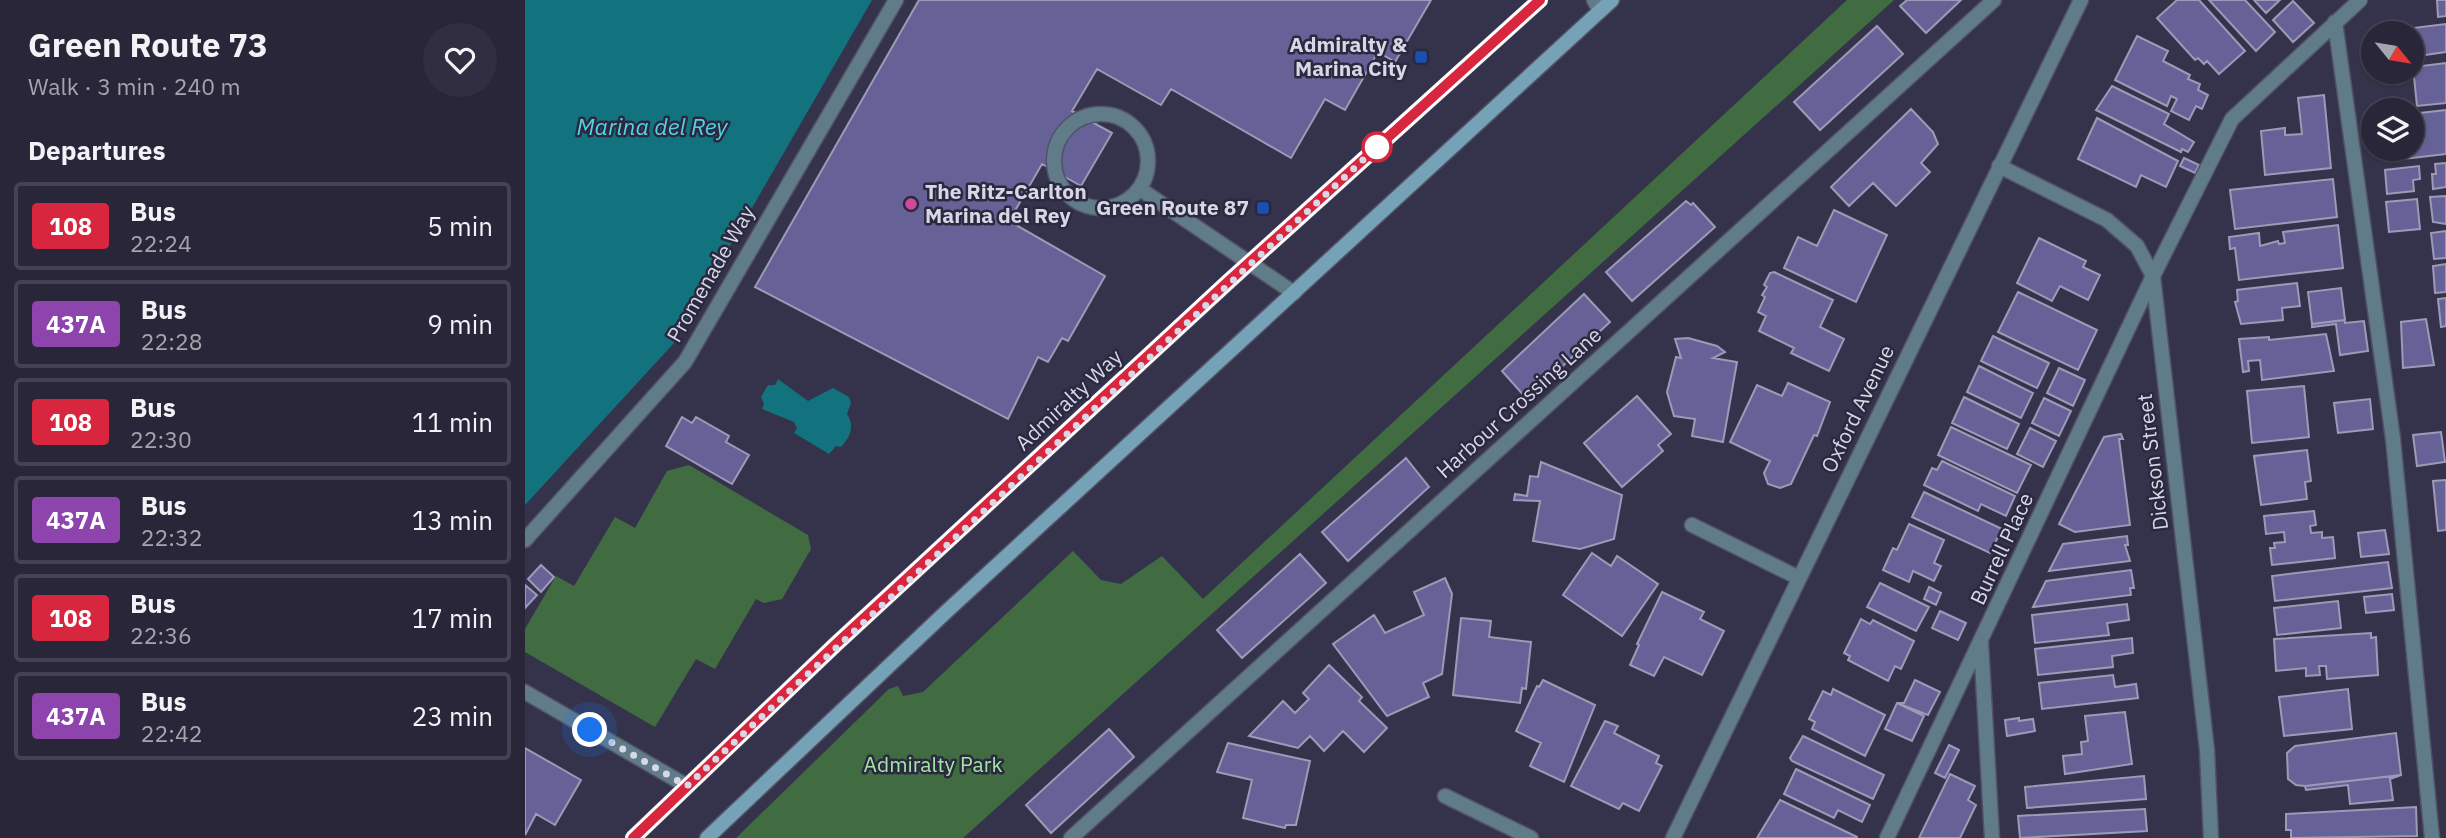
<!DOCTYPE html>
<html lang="en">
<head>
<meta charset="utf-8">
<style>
	body { margin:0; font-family:"IBM Plex Sans",sans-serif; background:#302e40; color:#f1f3f6; height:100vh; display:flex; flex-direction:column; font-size:26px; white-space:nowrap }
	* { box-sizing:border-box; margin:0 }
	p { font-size:23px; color:#a5a5ae }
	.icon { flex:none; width:38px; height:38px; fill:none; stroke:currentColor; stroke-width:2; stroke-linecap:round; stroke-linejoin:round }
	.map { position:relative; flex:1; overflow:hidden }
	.panel { display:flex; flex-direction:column; background:#282638; width:525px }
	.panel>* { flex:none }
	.badge { padding:0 14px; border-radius:5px; font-size:24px; line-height:46px }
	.needle { width:46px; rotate:120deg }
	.fabs { position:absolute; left:1836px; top:21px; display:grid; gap:14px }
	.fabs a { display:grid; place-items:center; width:63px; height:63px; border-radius:50%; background:#282638; box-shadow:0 2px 5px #0004,0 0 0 2px #444353; font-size:35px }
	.you { position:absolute; width:35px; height:35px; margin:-18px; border:5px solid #fff; border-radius:50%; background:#1a73e8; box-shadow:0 0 0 10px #1a73e833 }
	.map>.badge { position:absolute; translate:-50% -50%; box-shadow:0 0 0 4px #fff }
	h2 { padding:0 28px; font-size:26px; line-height:63px }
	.round { display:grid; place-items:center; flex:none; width:74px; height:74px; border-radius:37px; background:#302e40 }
	.summary { display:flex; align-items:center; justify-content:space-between; height:119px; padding:0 28px }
	h1 { font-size:33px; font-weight:800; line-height:52px }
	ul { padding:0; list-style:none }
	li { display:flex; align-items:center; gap:21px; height:88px; margin:0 14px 10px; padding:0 14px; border:4px solid #444353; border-radius:7px }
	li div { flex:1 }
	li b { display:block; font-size:26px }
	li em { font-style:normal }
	li .badge { min-width:77px; font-weight:700; text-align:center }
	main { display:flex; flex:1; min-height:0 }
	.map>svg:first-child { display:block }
</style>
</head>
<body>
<main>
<section class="panel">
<div class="summary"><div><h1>Green Route 73</h1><p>Walk · 3 min · 240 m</p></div><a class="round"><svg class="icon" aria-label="heart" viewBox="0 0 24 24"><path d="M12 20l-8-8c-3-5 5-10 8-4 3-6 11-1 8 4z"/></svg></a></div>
<h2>Departures</h2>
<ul>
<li><span class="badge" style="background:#d7263d;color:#fff">108</span><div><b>Bus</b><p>22:24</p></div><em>5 min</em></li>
<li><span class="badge" style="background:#8e44ad;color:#fff">437A</span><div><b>Bus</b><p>22:28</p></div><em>9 min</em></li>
<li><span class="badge" style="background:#d7263d;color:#fff">108</span><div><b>Bus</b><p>22:30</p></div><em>11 min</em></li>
<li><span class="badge" style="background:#8e44ad;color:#fff">437A</span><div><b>Bus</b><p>22:32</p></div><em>13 min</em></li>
<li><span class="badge" style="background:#d7263d;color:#fff">108</span><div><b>Bus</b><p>22:36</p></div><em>17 min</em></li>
<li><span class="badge" style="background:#8e44ad;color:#fff">437A</span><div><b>Bus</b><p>22:42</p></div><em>23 min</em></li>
</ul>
</section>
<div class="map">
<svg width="1921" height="838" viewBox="0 0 1921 838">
	<rect width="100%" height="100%" fill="#35334b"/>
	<path fill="#416c42" d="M1322,0H1369L438,838H211L364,689L373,686L378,696L398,692L548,551L576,580L596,584L637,556L678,599Z
		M164,465L283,535L286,549L257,599L239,603L231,599L190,669L171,659L130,727L0,652V629L31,576L49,586L90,517L110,528L142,471Z"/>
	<path fill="#12737f" d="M0,0H347L149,343L0,505Z
		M253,379L283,401L308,388L324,397L326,403L322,414C329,425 327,435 316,447L311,446L304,454L269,433L272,428L269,422L237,409L239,404L236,397L243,385H250Z"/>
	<path fill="#666297" stroke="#9c9bb7" stroke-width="2" d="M394,0H906L870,62L853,52L820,110L800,99L766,158L646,89L636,105L572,69L547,111L587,133L556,186L517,164L484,221L580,276L543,341L537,338L523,362L513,357L483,419L230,287Z
		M1382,0H1436L1401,33L1375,6Z
		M1652,0H1674L1720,51L1694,74L1682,61L1679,64L1673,58L1670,60L1632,18Z
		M1684,0H1720L1750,32L1731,51Z
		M1729,0H1755L1741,13Z
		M1912,0H1921V16L1913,17Z
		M1768,1L1789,23L1768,42L1748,20Z
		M1921,24V52L1886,57V33H1881L1880,29Z
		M1352,26L1378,54L1295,130L1269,102Z
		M1612,36L1643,51L1638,61L1665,75L1663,79L1675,84L1673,90L1683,95L1677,109L1671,106L1664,120L1646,111L1652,99L1646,96L1642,106L1590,80Z
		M1921,63V103L1892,106L1888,67Z
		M1587,86L1644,114L1639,124L1669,142L1663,152L1657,149L1656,152L1571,110Z
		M1799,95L1806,168L1740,175L1736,131L1760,128V135L1777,134L1773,98Z
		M1386,109L1408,132L1413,144L1396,163L1405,172L1371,206L1348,183L1324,206L1306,187Z
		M1921,110V154L1879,159L1878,149H1886V114Z
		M1572,118L1653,161L1641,187L1616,175L1611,187L1553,159Z
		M1659,158L1674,165L1670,173L1655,166Z
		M1921,163V187L1908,189L1907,174H1911L1910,164Z
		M1894,166L1895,179L1888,180L1889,191L1862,194L1860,170Z
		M1808,179L1812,217L1710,229L1705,190Z
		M1921,196V224L1908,222L1905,197Z
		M1892,199L1895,229L1864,232L1861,202Z
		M1161,201L1166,205L1168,203L1190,227L1107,301L1081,272Z
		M1309,210L1362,235L1331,302L1259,268L1273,237L1292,246Z
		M1813,225L1818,268L1714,280L1710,248L1705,249L1704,237L1734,233L1735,246L1753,241L1754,244L1760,243L1758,232Z
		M1921,231V258L1909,259L1906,233Z
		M1514,238L1561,261L1558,267L1575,275L1563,300L1535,286L1527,301L1492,283Z
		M1921,264V292L1910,293L1908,266Z
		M1249,272L1308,300L1295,327L1319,339L1304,371L1266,353L1269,348L1234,331L1241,316L1233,312L1240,297L1237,295L1242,287L1239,285L1245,273Z
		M1772,283L1775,306L1757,308L1758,320L1716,324L1710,302L1713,301L1712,290Z
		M1816,288L1820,320L1787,324L1783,292Z
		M1493,292L1572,330L1553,370L1473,332Z
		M1059,294L1085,322L1002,399L977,371Z
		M1921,298V326L1916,327L1913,299Z
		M1901,319L1909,365L1878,368L1876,322Z
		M1820,320V323L1839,321L1843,351L1815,355L1811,324L1787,327V324Z
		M1801,334L1809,371L1737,380L1735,360L1723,361L1724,371L1718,372L1714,339L1744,337V340Z
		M1468,336L1524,363L1512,388L1456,361Z
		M1163,338L1192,346L1200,352L1188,358L1212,362L1198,442L1167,436L1170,419L1149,416L1142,392L1151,357L1156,358L1150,339Z
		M1454,366L1508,393L1496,418L1442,392Z
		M1534,368L1560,380L1548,406L1522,393Z
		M1263,383L1305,402L1292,436L1289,435L1266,484L1255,488L1243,484L1239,473L1245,461L1205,442L1232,385L1257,396Z
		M1779,386L1784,437L1727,443L1722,391Z
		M1112,396L1146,434L1133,445L1138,451L1097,487L1059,443Z
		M1439,397L1494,424L1482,449L1427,423Z
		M1519,398L1546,411L1534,436L1507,423Z
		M1845,399L1848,429L1813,433L1809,403Z
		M157,417L167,423L171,417L204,436L201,442L224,455L207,484L141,446Z
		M1426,427L1506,465L1492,493L1413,455Z
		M1505,428L1531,441L1518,467L1492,454Z
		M1916,432L1920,462L1892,466L1888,435Z
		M1596,434L1598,439H1594L1605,525L1550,532L1534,524L1579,437Z
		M1782,450L1786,481L1780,482L1782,499L1736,505L1729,456Z
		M881,458L904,487L823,561L797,532Z
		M1417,461L1490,496L1481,516L1456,504L1453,511L1399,485L1407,468L1412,470Z
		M1016,462L1097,495L1089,539L1055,549L1008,541L1015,501L989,500L990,494L1002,496L1005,476L1013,477Z
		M1921,480V530L1913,531L1908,481Z
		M1399,492L1477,529L1465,553L1387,517Z
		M1789,511L1791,525L1785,526L1786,533L1797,532V538L1808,537L1810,558L1747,565L1745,548H1750L1749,543L1760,542L1759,532L1741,534L1739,516Z
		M1384,524L1419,540L1409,563L1416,566L1409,581L1388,571L1384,582L1358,570L1368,548L1372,550Z
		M1860,530L1864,554L1836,557L1833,533Z
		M1602,536L1603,545H1600L1605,561L1524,571L1538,544Z
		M1067,553L1086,566L1092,556L1133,584L1097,636L1038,595Z
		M775,554L801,583L717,658L692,630Z
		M1863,562L1867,588L1750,601L1747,576Z
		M16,565L29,577L16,592L3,579Z
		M1606,570L1609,588H1605L1606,595L1508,607L1521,581Z
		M920,578L927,594L917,674L898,683L904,697L862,716L808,644L849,615L860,633L899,615L889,592Z
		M1355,583L1404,607L1391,631L1342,607Z
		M0,585L12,595L0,608Z
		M1404,587L1416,593L1411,605L1399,599Z
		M1137,592L1179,612L1175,619L1199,631L1177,675L1139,657L1129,676L1105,665L1114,645L1112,644Z
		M1867,594L1869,610L1841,613L1839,597Z
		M1813,601L1816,628L1752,635L1749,608Z
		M1602,604L1604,620L1582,623L1584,635L1510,643L1507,615Z
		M1415,611L1441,623L1433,640L1407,628Z
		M936,618L966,621L964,637L1006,642L1001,689L997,688L995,703L928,695Z
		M1336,619L1345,624L1348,620L1389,641L1376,669L1370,666L1363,681L1323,660L1325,656L1319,653Z
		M1846,633V638L1851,637L1853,675L1802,679L1801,666H1794L1795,675L1781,676V668L1751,671L1749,639Z
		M1607,638L1608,653L1587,656L1588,667L1513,675L1510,649Z
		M804,665L837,697L834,701L862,728L839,752L818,731L799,751L785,736L773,748L724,736L758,701L770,713L784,699L778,693Z
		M1588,675L1590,687L1611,684L1613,698L1517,709L1514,683Z
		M1018,680L1070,705L1039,782L1005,766L1016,743L991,731L1012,686L1014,687Z
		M1390,680L1415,692L1403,715L1372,703H1379Z
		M1308,689L1360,715L1340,756L1287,729L1290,722L1284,719L1298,691L1306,695Z
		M1823,689L1827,729L1759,736L1754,697Z
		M1372,703L1399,716L1387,741L1360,729Z
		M1600,712L1607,764L1540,774L1538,756L1557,754L1556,742L1563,741L1560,716Z
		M1494,718V721L1508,719L1510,731L1482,736L1480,720Z
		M1080,721L1093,726L1089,733L1134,756L1131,763L1137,766L1114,811L1098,803L1094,809L1046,786Z
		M584,729L609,757L526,833L501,805Z
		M1871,733L1876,775L1780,786L1771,785L1763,779L1762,753L1770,746Z
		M1278,736L1359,775L1348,799L1267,761L1265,758Z
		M703,743L785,761L771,825H761L760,828L718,818L727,780L692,772Z
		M1424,745L1434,750L1420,778L1410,773Z
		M0,748L56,780L30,825L11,814L0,835Z
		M1271,769L1345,805L1337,822L1313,810L1309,818L1259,794Z
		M1425,774L1450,786L1443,800L1451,805L1435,838H1394Z
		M1876,775L1865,779L1868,800L1825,804L1823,785L1781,790L1780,786Z
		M1619,776L1621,799L1502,808L1500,787Z
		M1255,800L1332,837V838H1232Z
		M1891,807L1892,836L1766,838V830H1761V814Z
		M1620,809L1622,831L1495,838L1493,816Z"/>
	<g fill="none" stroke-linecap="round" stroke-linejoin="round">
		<defs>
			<path id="lane" d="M1069,0L1075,11
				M1810,22L1868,439L1907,838
				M529 161a47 47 0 1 1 94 0a47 47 0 1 1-94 0Z
				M615,189L769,293
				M0,540L160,362L371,0
				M1456,643L1467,838
				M0,692L162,786
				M1362,838L1628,276L1707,119L1835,0"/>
			<path id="street" d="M1474,166L1582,220L1612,246L1628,276L1682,750L1686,838
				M1167,525L1274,578
				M920,796L1006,838
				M546,838L1469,0
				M1148,838L1556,0"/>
			<path id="secondary" d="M108,838L311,644L725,262L1015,0
				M182,838L422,611L1087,0"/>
		</defs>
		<use href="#lane" stroke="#525167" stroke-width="17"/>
		<use href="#street" stroke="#525167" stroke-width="17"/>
		<use href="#secondary" stroke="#525167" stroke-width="17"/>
		<use href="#lane" stroke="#607c89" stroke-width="14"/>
		<use href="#street" stroke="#607c89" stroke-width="14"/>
		<use href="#secondary" stroke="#76a2b7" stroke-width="14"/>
	</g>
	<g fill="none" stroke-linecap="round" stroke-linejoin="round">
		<defs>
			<path id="line" d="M108,838L311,644L705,280L1015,0"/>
		</defs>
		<use href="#line" stroke="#fff" stroke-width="16"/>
		<use href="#line" stroke="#d7263d" stroke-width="10"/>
		<path stroke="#d8d7e6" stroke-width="7" stroke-dasharray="0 12.6" d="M65,730L162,786L852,147"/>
	</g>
	<g fill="#1a4fb4" stroke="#2b2940" stroke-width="2.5">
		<rect x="889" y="50" width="14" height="14" rx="3.5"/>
		<rect x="731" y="201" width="14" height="14" rx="3.5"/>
	</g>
	<circle fill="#fff" stroke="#d7263d" stroke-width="3.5" cx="852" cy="147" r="14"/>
	<circle fill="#d1479c" stroke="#2b2940" stroke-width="2.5" cx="386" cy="204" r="7"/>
	<g text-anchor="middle" stroke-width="5" stroke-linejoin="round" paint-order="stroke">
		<g font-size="21" font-weight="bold" fill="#d8d7e6" stroke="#2b2940" text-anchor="end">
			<text x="882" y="52">Admiralty &amp;<tspan x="882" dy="24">Marina City</tspan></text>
			<text x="400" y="199" text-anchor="start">The Ritz-Carlton<tspan x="400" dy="24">Marina del Rey</tspan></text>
			<text x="724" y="215">Green Route 87</text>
		</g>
		<g font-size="21" fill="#d8d7e6" stroke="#2b2940">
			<text transform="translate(186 274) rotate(-60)" y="7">Promenade Way</text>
			<text transform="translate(544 400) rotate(-43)" y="7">Admiralty Way</text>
			<text transform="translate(994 403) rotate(-42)" y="7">Harbour Crossing Lane</text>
			<text transform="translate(1333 409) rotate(-64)" y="7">Oxford Avenue</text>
			<text transform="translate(1628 462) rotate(-97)" y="7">Dickson Street</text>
			<text transform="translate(1477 549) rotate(-65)" y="7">Burrell Place</text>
		</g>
		<g font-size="21" fill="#a2e6a3" stroke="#2b2940">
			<text x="408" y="772">Admiralty Park</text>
		</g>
		<g font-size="23" font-style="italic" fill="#53d2e4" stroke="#2b2940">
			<text x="127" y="135">Marina del Rey</text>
		</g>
	</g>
</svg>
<div class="fabs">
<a><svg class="needle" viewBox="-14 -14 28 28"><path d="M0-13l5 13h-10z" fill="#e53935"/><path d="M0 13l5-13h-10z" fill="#a5a5ae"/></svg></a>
<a><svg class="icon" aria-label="layers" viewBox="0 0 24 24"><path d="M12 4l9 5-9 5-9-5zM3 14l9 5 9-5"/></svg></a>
</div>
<div class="you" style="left:65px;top:730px"></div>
</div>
</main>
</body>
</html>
